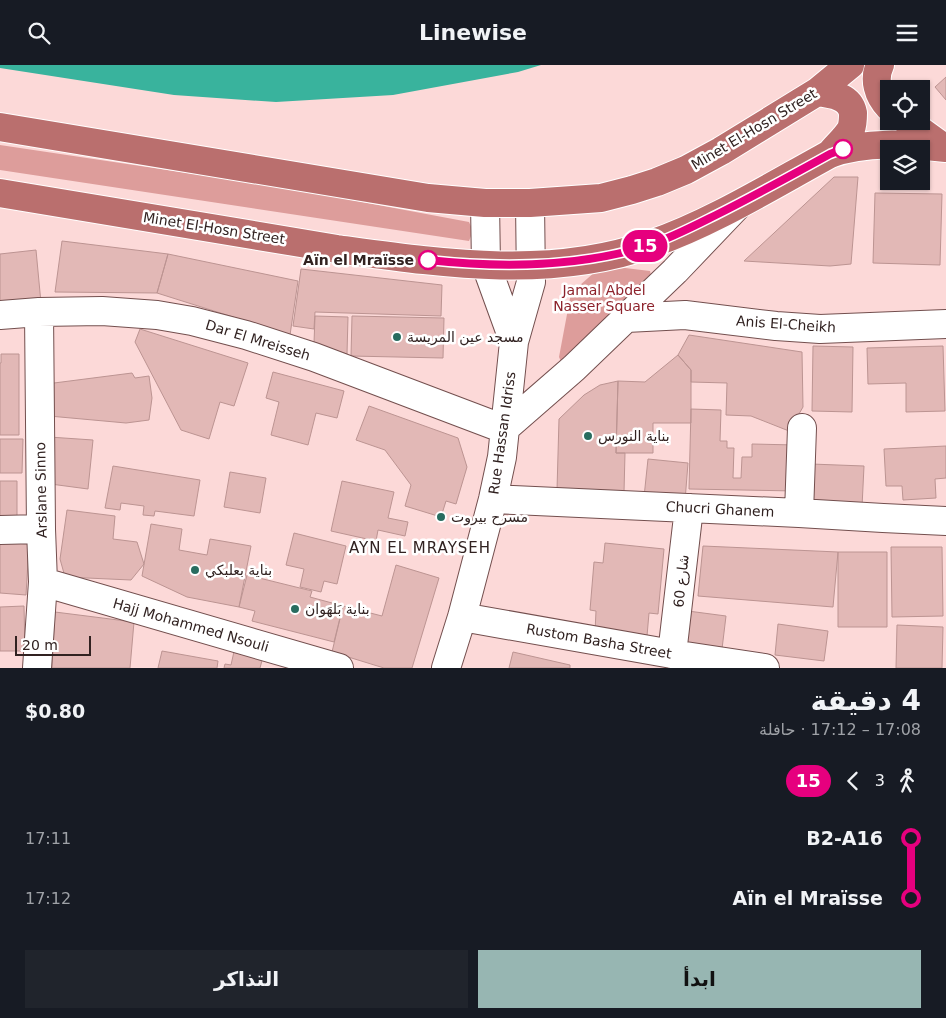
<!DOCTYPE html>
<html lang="ar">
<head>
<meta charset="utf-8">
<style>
	body { margin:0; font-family:"DejaVu Sans","Noto Naskh Arabic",sans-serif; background:#20242c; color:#f1f3f6; direction:rtl; height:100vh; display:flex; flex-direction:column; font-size:19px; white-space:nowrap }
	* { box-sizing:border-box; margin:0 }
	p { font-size:16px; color:#9ea1a6 }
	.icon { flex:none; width:28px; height:28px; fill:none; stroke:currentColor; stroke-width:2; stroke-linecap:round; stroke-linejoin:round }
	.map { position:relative; height:603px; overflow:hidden; direction:ltr }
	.details { display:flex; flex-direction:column; background:#171b24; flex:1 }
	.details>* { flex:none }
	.badge { padding:0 10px; border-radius:16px; font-size:18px; line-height:32px }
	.buttons { position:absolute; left:880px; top:15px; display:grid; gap:10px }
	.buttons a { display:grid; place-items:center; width:50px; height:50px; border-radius:0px; background:#171b24; box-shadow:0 1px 4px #0004; font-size:25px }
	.scale { position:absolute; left:15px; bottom:12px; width:76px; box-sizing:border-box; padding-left:5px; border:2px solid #312221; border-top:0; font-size:14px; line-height:18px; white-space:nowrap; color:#312221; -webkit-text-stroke:4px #fff; paint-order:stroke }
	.map>.badge { position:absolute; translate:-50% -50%; box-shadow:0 0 0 2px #fff }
	.legs { display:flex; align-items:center; gap:8px; height:55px; padding:0 25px; font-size:16px }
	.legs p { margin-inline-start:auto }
	.head { display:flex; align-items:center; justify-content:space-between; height:85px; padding:0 25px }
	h1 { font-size:28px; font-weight:700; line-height:38px }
	.primary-button { display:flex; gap:10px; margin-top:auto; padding:10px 25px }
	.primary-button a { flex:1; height:58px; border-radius:0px; background:#97b6b2; color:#111; font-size:20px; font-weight:700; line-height:58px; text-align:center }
	.primary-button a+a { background:#20242c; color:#f1f3f6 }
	ul { padding:0 25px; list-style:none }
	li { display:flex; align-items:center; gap:18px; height:60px; font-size:19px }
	li i { display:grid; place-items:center; width:8px; height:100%; margin:0 6px; background:currentColor }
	li i::after { content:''; width:12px; height:12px; margin:-6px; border:4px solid; border-radius:50%; background:#171b24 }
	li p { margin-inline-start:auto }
	li:first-child i { background:linear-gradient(#0000 50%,currentColor 0) }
	li:last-child i { background:linear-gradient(currentColor 50%,#0000 0) }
	header { display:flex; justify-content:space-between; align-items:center; height:65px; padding:0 25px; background:#171b24; font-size:22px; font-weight:700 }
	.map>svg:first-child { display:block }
</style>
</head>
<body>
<header><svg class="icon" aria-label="menu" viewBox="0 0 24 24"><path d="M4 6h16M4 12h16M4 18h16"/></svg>Linewise<svg class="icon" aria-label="search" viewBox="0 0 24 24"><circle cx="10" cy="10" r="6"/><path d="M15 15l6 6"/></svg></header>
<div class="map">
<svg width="946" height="603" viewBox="0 0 946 603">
	<rect width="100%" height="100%" fill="#fcd9d8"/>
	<path fill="#dd9d9b" d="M0,80L282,122L469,157L473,166L469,176L0,105Z
		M625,203L650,206L653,219L563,301L559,292L571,228L596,206Z"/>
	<path fill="#39b39d" d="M0,0H541L518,7L393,30L276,37L174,30L0,3Z"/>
	<path fill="#e2b8b6" stroke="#bc9492" d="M946,12V35L935,22Z
		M834,112H858L851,199L830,201L744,196Z
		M875,128L942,129L940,200L873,198Z
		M62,176L168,189L157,228L55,227Z
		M36,185L41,238L0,239V189Z
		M168,189L298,216L290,270L157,228Z
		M301,204L442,220L441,251L315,247L314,264L293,261Z
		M315,251L348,252L347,289L314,278Z
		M352,251L444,253L443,293L351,291Z
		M140,264L248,298L234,341L220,337L209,374L181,365L135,277Z
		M689,270L802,287L803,342L789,366L751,351L726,350L727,318L691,317V305L678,290Z
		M813,281L853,282L852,347L812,346Z
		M943,281L945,346L906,347V318L868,319L867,283Z
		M1,289H19V370H0V298H1Z
		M678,290L691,305V358H653V388H616L618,316L645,317Z
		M273,307L344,326L337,353L316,348L308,380L271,370L279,337L266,333Z
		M132,308L135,313L149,311L152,333L149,355L126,358L49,351L47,322L54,318Z
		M618,316L616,388H625L624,427L557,425L559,354L584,330L600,320Z
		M369,341L458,373L467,402L456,439L446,436L441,452L405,441L411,420L385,385L356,375Z
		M691,344L721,345L720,376H727V383H734L733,413H741L742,392H752V379L796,380L795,426L689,424Z
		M49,372L93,375L88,424L43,418Z
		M0,374H23L22,408H0Z
		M946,381V413L935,414L936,433L903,435L902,421H886L884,384Z
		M648,394L688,398L685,436L644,432Z
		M811,399L864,401L862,442L809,439Z
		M113,401L200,415L194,451L155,446L154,451L143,450L144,441L121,438L120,445L105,443Z
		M230,407L266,413L260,448L224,442Z
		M0,416H17V456H0Z
		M342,416L394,427L388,453L408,457L405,471L378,465L376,476L331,466Z
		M67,445L115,451L113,474L137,477L144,499L131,515L65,512L60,494Z
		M151,459L182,464L179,485L207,490L210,474L251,481L239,542L187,532L142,511Z
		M294,468L346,481L337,519L324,516L321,527L300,522L304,504L286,500Z
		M0,477L29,479L26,530L0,528Z
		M605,478L664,484L658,549L649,548L647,571L595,567L596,546L590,545L594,497L603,498Z
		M703,481L838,487L833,542L698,531Z
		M891,482H942L943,551L892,552Z
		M838,487H887V562H838Z
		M396,500L439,513L412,603H384L332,587L343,541L382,551Z
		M247,510L312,526L310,532L343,541L334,577L252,556L255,546L239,542Z
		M24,541L25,586H0V542Z
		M688,546L726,551L722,584L684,580Z
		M55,547L134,557L130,603H52Z
		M778,559L828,566L824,596L775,590Z
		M897,560L943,562L942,603H896Z
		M235,582L264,588L260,603H224L225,599L231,600Z
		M162,586L218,596L217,603H158Z
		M513,587L570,600V603H509Z"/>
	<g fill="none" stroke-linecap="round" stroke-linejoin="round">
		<defs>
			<path id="minor" d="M485,138L486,200L514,277
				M0,250L39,247L102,246L157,250L192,256L246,270L314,292L504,364L574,303L626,253L675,206L737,141
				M626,253L685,250L776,261L820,264L946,259
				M493,434L799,448L883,453L946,456
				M799,448L802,363
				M0,465L41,464
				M43,517L339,603
				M462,552L672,589L765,603
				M672,589L689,443
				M37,603L43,517L41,464L39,247
				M446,603L462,552L493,434L502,392L514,277L531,217L530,138"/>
			<path id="highway" d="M880,0C873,14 878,31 889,42
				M817,27C831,29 850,31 853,48C853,53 853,59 851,64C846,73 836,81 830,89
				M907,56L943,82
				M0,62L428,133L485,138H530L601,133L632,125L657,117L686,105L721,86L817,27L850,0
				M0,128L337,184C440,198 550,215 651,179C712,158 773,120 830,89C865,76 909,79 946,83"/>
		</defs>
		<use href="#minor" stroke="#734f4e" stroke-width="30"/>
		<use href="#highway" stroke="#fff" stroke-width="30"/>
		<use href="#minor" stroke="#fff" stroke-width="28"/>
		<use href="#highway" stroke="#ba6f6e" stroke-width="28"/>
	</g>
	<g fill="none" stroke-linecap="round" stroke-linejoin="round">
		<defs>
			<path id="line-1" d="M428,195C501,203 578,203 650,180C673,172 694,161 716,150C754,131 792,110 830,89L843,84"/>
		</defs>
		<use href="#line-1" stroke="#fff" stroke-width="11"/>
		<use href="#line-1" stroke="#e6007e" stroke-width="8"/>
	</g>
	<g fill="#fff" stroke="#e6007e" stroke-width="2.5">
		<circle cx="843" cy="84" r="9"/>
		<circle cx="428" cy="195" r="9"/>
	</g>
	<g fill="#286c5f" stroke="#fff" stroke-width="2">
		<circle cx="397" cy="272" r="5"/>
		<circle cx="588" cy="371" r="5"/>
		<circle cx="441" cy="452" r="5"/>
		<circle cx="195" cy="505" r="5"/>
		<circle cx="295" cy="544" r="5"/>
	</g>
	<g text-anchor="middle" stroke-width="5" stroke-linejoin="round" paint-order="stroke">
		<g font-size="14" fill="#312221" stroke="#fff">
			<text transform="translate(754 64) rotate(-31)" y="5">Minet El-Hosn Street</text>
			<text transform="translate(214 163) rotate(9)" y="5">Minet El-Hosn Street</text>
			<text transform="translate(786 259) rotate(4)" y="5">Anis El-Cheikh</text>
			<text transform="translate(258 275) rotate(17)" y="5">Dar El Mreisseh</text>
			<text transform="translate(502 368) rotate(-82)" y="5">Rue Hassan Idriss</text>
			<text transform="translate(41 425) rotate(-91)" y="5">Arslane Sinno</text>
			<text transform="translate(720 444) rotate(3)" y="5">Chucri Ghanem</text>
			<text transform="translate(681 516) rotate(-84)" y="5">شارع 60</text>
			<text transform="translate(191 560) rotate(16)" y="5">Hajj Mohammed Nsouli</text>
			<text transform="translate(599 576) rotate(10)" y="5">Rustom Basha Street</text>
		</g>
		<g font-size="14" font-weight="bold" fill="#312221" stroke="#fff" text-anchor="end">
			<text x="414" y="200">Aïn el Mraïsse</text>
		</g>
		<g font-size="14" fill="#8d222b" stroke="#fff">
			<text x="604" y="230">Jamal Abdel<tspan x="604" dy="16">Nasser Square</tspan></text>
		</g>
		<g font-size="14" fill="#312221" stroke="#fff" text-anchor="start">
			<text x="407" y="277">مسجد عين المريسة</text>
			<text x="598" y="376">بناية النورس</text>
			<text x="451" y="457">مسرح بيروت</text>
			<text x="205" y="510">بناية بعلبكي</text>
			<text x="305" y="549">بناية بَلهَوان</text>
		</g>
		<g font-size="15" letter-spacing="1" fill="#312221" stroke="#fff">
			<text x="420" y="488">AYN EL MRAYSEH</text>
		</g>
	</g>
</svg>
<div class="buttons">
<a><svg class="icon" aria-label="locate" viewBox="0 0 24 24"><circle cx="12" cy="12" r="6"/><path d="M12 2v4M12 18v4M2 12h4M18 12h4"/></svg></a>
<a><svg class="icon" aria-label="layers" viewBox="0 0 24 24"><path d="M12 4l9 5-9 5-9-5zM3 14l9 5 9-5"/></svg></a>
</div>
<div class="scale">20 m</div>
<b class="badge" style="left:645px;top:181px;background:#e6007e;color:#fff">15</b>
</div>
<section class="details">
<div class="head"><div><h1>4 دقيقة</h1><p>17:08 – 17:12 · حافلة</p></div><b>$0.80</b></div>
<div class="legs"><svg class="icon" aria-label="walk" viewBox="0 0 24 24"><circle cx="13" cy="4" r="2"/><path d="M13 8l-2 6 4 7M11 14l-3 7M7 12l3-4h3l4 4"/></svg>3<svg class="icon" aria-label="back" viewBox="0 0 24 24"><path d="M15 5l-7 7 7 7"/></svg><b class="badge" style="background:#e6007e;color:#fff">15</b></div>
<ul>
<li><i style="color:#e6007e"></i><b>B2-A16</b><p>17:11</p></li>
<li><i style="color:#e6007e"></i><b>Aïn el Mraïsse</b><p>17:12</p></li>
</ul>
<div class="primary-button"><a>ابدأ</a><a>التذاكر</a></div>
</section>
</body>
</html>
